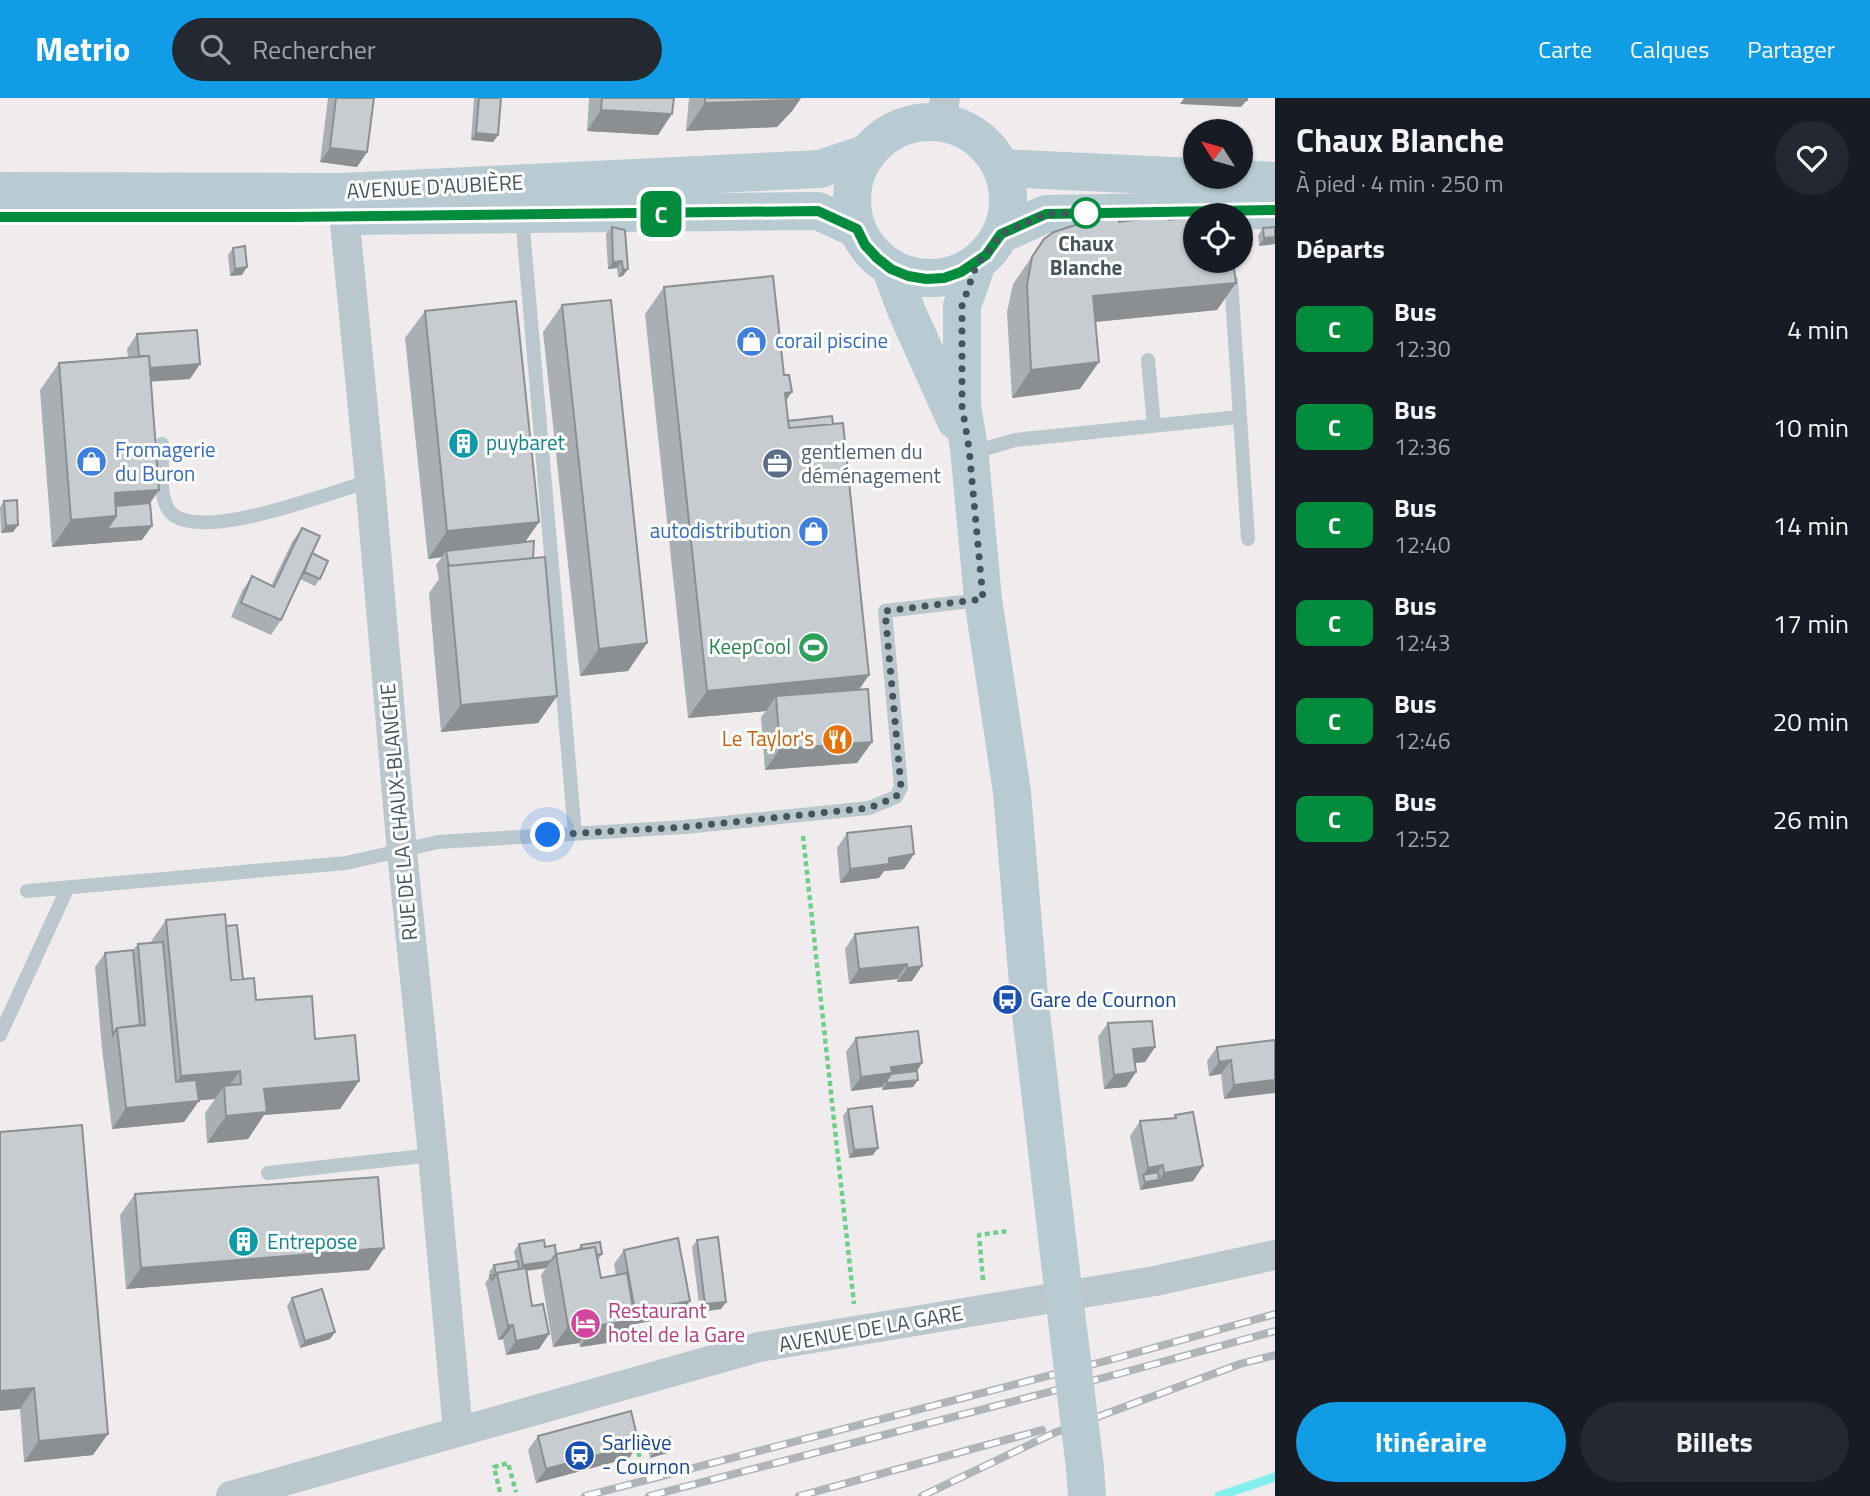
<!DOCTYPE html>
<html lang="fr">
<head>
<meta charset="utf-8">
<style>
	body { margin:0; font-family:"Titillium Web",sans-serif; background:#242831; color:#f1f3f6; height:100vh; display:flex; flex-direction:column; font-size:26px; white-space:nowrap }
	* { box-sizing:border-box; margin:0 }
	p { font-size:23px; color:#9ea1a6 }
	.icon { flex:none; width:38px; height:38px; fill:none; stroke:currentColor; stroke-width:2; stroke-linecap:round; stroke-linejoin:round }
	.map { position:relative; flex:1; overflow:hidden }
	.panel { display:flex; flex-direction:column; background:#171b24; width:595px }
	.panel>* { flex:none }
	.badge { padding:0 14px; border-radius:10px; font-size:24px; line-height:46px }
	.needle { width:46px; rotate:307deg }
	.fabs { position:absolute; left:1183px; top:21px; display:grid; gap:14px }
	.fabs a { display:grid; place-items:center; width:70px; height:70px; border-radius:50%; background:#171b24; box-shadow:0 2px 5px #0004; font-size:35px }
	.you { position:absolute; width:35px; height:35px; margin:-18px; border:5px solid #fff; border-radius:50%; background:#1a73e8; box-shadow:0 0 0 10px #1a73e833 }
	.map>.badge { position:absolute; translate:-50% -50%; box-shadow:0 0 0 4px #fff }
	h2 { padding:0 21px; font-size:26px; line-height:63px }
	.round { display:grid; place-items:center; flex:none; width:74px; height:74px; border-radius:37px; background:#242831 }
	.summary { display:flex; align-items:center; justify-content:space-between; height:119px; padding:0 21px }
	h1 { font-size:33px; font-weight:700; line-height:52px }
	.action { display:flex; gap:14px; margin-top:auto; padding:14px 21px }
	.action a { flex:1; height:80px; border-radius:42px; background:#119de5; color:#fff; font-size:28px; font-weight:700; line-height:80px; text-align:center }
	.action a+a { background:#242831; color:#f1f3f6 }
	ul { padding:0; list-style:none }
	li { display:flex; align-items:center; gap:21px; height:98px; padding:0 21px }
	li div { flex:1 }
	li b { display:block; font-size:26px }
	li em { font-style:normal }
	li .badge { min-width:77px; font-weight:700; text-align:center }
	header { display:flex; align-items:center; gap:42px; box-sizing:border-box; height:98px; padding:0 35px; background:#119de5; color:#fff }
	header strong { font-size:33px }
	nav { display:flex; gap:38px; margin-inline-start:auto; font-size:24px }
	.search { width:490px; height:63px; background:#242831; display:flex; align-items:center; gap:18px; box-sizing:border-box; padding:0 24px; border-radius:38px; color:#9ea1a6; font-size:26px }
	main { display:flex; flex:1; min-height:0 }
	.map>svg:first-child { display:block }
</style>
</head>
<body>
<header>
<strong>Metrio</strong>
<div class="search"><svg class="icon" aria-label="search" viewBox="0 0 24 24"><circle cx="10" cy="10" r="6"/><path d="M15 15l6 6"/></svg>Rechercher</div>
<nav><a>Carte</a><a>Calques</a><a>Partager</a></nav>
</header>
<main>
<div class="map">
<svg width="1275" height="1398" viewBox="0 0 1275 1398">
	<rect width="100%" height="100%" fill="#f0eced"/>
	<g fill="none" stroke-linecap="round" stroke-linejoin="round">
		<path stroke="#83efed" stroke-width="9" d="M1219,1398L1275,1379"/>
		<path stroke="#6fcf8a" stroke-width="4.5" stroke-dasharray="5 3.5" stroke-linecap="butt" d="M803,738L854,1206
			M983,1182L979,1137L1008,1133
			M636,1346L640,1360
			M500,1394L494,1369L508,1365L516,1394"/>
		<path stroke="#bac8cd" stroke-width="14" d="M522,118L575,736
			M1231,182L1248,441
			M1148,262L1154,328
			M162,346C163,365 157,400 171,415C202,445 331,394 370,383
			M970,350L984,351L1015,342L1239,319
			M27,793L346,765L438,744L685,729L869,710L896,699L901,689L885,513L980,502
			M0,937L68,789
			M268,1075L433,1057"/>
		<path stroke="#bac8cd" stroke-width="30" d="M941,25L945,0
			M342,94L370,383L402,754L433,1057L458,1334
			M231,1398L759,1249L1155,1183L1275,1157"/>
		<path stroke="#b9cbd2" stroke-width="38" d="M852 102a78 78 0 1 1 156 0a78 78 0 1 1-156 0Z
			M1002,70L1195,79
			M1196,79L1275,83
			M0,93L342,94L820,71L868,55
			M352,118L818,113L857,131
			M1001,136L1046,116L1275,112
			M977,165L962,208V308L969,350L983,501L1012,694L1029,898L1060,1165
			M891,171L907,214L956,323
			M1085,1370L1087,1398"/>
		<defs>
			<path id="rail" d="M585,1398L1117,1260L1275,1216
				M649,1398L1118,1276L1275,1233
				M799,1398L1042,1332
				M922,1398L1054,1335L1240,1266L1275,1257"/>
		</defs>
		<use href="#rail" stroke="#aeb4b8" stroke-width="8"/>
		<use href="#rail" stroke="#fff" stroke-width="5" stroke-dasharray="16" stroke-linecap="butt"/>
		<path stroke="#b9cbd2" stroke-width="38" d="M1060,1165L1085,1370"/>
	</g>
	<path fill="#aaafb3" d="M328,0H374L367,54L357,69L320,64Z
		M474,0H501L498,37L493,44L471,42Z
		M589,0H674L658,37L587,33Z
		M689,0H801L792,13L777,29L686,33Z
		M1169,122L1217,212L1095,224L1080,291L1012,300L1007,214L1013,186L1044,141L1119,124Z
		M612,129L625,132L623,178L618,179L617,170L608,171L606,136Z
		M1275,129L1259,148L1258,137L1263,130Z
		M233,150L242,177L230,178L228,157Z
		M664,189L786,302L788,323L869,577L859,592L872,644L857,665L765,672L761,619L766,613L688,620L645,216Z
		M562,207L647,545L628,573L580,578L543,234Z
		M425,213L539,424L525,444L533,460L557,598L538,625L441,634L429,495L439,481L436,467L442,459L428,461L405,240Z
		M137,236L190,281L151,283L150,405L142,442L52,449L40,292L59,265L128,259L127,251Z
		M4,403L18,427L13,434L1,435L0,409Z
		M302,430L312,455L320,481L315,488L300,481L281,522L271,537L231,519L242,493L252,478L271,488L292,444Z
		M847,735L914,756L904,771L884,773L879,780L840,785L837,750Z
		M166,822L243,881L256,902L315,941L359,983L340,1011L264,1017L248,1041L207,1045L205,1015L215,1001L199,1002L184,1024L112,1031L102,951L95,869L105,855L133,852L138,846L150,845Z
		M918,829L912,883L897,884V881L849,886L845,851L855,836Z
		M1108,925L1155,949L1145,964L1135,965L1136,974L1126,989L1104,991L1098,939Z
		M856,940L922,965L917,973L913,989L882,992V989L851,993L846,954Z
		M1275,942L1224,1001L1221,976L1209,978L1207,963L1217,949Z
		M848,1011L873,1057L849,1060L843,1018Z
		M1175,1017L1203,1068L1193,1083L1140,1092L1130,1038L1140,1023L1173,1021Z
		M0,1034L93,1357L24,1364L20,1311Z
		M135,1096L384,1150L369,1172L126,1191L120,1117Z
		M697,1142L726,1204L721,1211L700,1214L692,1149Z
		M519,1146L545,1149L556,1156L577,1152L581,1147L602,1156L598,1163L601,1180L616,1177L614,1166L624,1152L680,1217L631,1227L620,1243L580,1249L579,1245L553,1249L541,1177L546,1170L526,1173L532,1208L549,1236L539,1251L506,1257L503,1241L498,1242L487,1190L485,1185L490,1178L489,1174L494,1167L516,1163L514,1153Z
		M292,1200L335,1234L330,1241L300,1250L287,1208Z
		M538,1338L639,1346L629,1360L536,1385L528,1352Z
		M653,1344L667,1355L650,1360L648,1351Z"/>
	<path fill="#8b8f92" d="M801,0L792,13L777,29L686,33L705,5Z
		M1184,0H1210L1247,2L1241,9L1180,6Z
		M601,12L672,16L658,37L587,33Z
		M476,35L498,37L493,44L471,42Z
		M330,50L367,54L357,69L320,64Z
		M1275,139V146L1259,148L1264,140Z
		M622,163L617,170L608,171L613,164Z
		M247,169L242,177L230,178L235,171Z
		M628,171L623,178L618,179L623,172Z
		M1236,185L1217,212L1073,226L1093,198Z
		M1099,264L1080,291L1012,300L1031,272Z
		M200,266L190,281L130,285L140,271Z
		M792,294L772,322L785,295Z
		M159,392L140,420L152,428L142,442L52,449L71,422L115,395Z
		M539,424L520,451L446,453L442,459L428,461L447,433Z
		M18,427L13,434L1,435L6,428Z
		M647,545L628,573L580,578L599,551Z
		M869,577L850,604L776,598L766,613L688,620L707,593Z
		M557,598L538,625L441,634L461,607Z
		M872,644L857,665L765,672L780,651Z
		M914,756L904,771L884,773L879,780L840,785L850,771L889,760Z
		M907,866L897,881L849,886L859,871Z
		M922,868L912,883L897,884L907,870Z
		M1155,949L1145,964L1123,966L1133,951Z
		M1231,962L1221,976L1209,978L1219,964Z
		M922,965L912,980L887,982L882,989L851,993L861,979L891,969Z
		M240,973L224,995V988L215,1001L162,1005L181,978Z
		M1136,974L1126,989L1104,991L1114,977Z
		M918,982L913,989L882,992L887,985Z
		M1275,982V995L1224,1001L1234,987Z
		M359,983L340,1011L264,1017L248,1041L207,1045L226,1018L264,991Z
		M199,1003L184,1024L112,1031L126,1010Z
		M878,1050L873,1057L849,1060L854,1052Z
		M1163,1067L1153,1081L1143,1077L1138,1084L1148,1070Z
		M1203,1068L1193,1083L1140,1092L1145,1084L1159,1082L1164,1075Z
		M384,1150L369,1172L126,1191L141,1170Z
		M551,1163L546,1170L518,1174L523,1167Z
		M690,1203L680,1217L631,1227L620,1243L580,1249L594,1228L629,1222L635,1213Z
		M726,1204L721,1211L700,1214L705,1206Z
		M594,1224L579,1245L553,1249L568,1228Z
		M513,1227L503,1241L498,1242L508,1228Z
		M335,1234L330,1241L300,1250L305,1243Z
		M549,1236L539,1251L506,1257L516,1243Z
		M34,1290L20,1311L0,1313V1293Z
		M108,1336L93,1357L24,1364L39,1343Z
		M639,1346L629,1360L536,1385L546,1371Z
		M672,1348L667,1355L650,1360L655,1353Z"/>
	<path fill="#c6ccd0" stroke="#8b8f92" stroke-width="2" d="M336,0H374L367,54L330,50Z
		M479,0H501L498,37L476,35Z
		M602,0H674L672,16L601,12Z
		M705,0H798L796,2L705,5Z
		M1210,0H1247V2Z
		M1227,115V117H1207Z
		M1167,118L1169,122L1195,119V163H1233L1236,185L1093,198L1099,264L1031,272L1027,187L1032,159L1044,141L1054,134L1072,128L1118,119L1119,124Z
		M612,129L625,132L628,171L623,172L622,163L613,164Z
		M1275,129V139L1264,140L1263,130Z
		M245,148L247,169L235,171L233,150Z
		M773,178L784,277H789L792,294L785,295L789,330L843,325L869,577L707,593L664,189Z
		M611,202L647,545L599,551L562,207Z
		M516,203L539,424L447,433L425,213Z
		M197,232L200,266L150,270L149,258H139L137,236Z
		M149,258L159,392L115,395L116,418L71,422L59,265Z
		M832,318L833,326L789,330L788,323Z
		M17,402L18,427L6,428L4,403Z
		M150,405L152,428L107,431L116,418V408Z
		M302,430L320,438L281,522L241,505L252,478L274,489Z
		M534,443L533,460L449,468L446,453Z
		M312,455L328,463L320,481L304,474Z
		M545,459L557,598L461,607L448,468Z
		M868,591L872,644L780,651L776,598Z
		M911,728L914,756L889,760V766L850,771L847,735Z
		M225,816L231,882L254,880L256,902L312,898L315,941L355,937L359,983L264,991L267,1014L226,1018L224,988L241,986L240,973L181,978L166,822Z
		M237,827L243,881L231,882L226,828Z
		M918,829L922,868L907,870V866L859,871L855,836Z
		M163,844L176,984L196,982L199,1003L126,1010L117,930L145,927L138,846Z
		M133,852L140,927L117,930L113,937L105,855Z
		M1152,923L1155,949L1133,951L1136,974L1114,977L1108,925Z
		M918,933L922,965L891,969L892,975L861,979L856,940Z
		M1275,942V982L1234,987L1231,962L1219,964L1217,949Z
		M917,973L918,982L887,985V982L891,976Z
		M872,1008L878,1050L854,1052L848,1011Z
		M1193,1014L1203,1068L1164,1075L1163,1067L1148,1070L1140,1023L1176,1020L1175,1017Z
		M82,1027L108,1336L39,1343L34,1290L0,1293V1034Z
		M1158,1074L1159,1082L1145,1084L1143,1077Z
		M378,1079L384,1150L141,1170L135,1096Z
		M718,1139L726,1204L705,1206L697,1142Z
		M678,1140L690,1203L635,1213L624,1152Z
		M544,1142L545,1149L555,1147L556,1156L551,1163L523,1167L519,1146Z
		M600,1144L602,1156L597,1157L595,1149L582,1151L581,1147Z
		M595,1149L601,1180L627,1175L635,1222L594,1228V1224L568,1228L556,1156Z
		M518,1163L519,1171L497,1175L492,1182L490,1178L496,1176L494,1167Z
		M526,1170L532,1208L543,1206L549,1236L516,1243L513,1227L508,1228L497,1175Z
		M322,1191L335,1234L305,1243L292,1200Z
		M631,1313L639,1346L546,1371L538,1338Z
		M670,1339L672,1348L655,1353L653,1344Z"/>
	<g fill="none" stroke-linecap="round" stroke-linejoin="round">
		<defs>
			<path id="line" d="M0,119H292L818,113L857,131L865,147L877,160L891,171L908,178L926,181L944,180L961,174L986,157L1001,136L1046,116L1275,112"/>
		</defs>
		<use href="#line" stroke="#fff" stroke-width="16"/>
		<use href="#line" stroke="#008c3c" stroke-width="10"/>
		<path stroke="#44555b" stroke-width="7" stroke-dasharray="0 12.6" d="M548,737L685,729L869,710L896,699L901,689L885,513L983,501L969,350L962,308V208L977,165L986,157L1001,136L1046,116L1086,115"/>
	</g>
	<defs>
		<symbol id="shop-disc" viewBox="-11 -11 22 22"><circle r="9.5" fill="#3f7fe0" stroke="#fff"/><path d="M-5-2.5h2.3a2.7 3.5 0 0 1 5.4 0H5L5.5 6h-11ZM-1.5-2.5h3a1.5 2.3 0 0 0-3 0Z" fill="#fff"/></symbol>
		<symbol id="building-disc" viewBox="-11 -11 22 22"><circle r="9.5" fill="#0f9aa8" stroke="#fff"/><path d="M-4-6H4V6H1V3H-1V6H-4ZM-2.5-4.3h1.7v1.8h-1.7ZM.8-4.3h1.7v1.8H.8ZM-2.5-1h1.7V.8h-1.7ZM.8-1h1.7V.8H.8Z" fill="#fff"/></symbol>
		<symbol id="office-disc" viewBox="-11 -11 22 22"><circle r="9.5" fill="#5c6f8a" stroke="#fff"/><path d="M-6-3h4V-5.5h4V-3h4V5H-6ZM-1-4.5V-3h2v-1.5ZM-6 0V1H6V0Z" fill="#fff"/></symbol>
		<symbol id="stadium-disc" viewBox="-11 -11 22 22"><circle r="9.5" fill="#2e9e5b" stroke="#fff"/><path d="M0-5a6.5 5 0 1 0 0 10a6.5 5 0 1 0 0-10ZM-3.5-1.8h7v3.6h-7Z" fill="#fff"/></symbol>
		<symbol id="restaurant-disc" viewBox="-11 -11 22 22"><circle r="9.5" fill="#e8710a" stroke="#fff"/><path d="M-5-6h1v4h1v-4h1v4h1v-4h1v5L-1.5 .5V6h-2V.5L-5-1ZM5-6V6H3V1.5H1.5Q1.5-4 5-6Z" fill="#fff"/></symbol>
		<symbol id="bus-disc" viewBox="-11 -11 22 22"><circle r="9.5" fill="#1a4fb4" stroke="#fff"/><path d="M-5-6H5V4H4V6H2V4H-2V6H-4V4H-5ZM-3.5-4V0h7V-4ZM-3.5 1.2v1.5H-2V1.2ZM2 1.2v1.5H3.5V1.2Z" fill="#fff"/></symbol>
		<symbol id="hotel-disc" viewBox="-11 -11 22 22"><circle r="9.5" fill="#d1479c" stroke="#fff"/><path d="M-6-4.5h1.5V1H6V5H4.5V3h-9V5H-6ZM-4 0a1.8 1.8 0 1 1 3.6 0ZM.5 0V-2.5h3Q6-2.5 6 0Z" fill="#fff"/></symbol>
		<symbol id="station-disc" viewBox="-11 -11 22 22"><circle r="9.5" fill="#1a4fb4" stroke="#fff"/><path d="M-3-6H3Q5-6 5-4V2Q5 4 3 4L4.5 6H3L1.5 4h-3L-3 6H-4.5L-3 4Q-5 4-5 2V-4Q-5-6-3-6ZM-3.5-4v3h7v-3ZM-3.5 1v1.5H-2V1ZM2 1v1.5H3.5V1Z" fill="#fff"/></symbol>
	</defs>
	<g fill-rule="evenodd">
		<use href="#shop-disc" x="734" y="226" width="35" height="35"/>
		<use href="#building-disc" x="446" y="328" width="35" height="35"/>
		<use href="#shop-disc" x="74" y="346" width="35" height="35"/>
		<use href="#office-disc" x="760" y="348" width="35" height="35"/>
		<use href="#shop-disc" x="796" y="416" width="35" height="35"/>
		<use href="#stadium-disc" x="796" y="532" width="35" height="35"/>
		<use href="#restaurant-disc" x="820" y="624" width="35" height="35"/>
		<use href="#bus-disc" x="990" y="884" width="35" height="35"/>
		<use href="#building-disc" x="226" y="1126" width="35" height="35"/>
		<use href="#hotel-disc" x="568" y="1208" width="35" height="35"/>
		<use href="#station-disc" x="562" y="1340" width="35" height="35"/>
	</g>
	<circle fill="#fff" stroke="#008c3c" stroke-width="3.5" cx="1086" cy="115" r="14"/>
	<g text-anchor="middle" stroke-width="6" stroke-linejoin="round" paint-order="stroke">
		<g font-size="21" fill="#44555b" stroke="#fff">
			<text transform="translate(435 89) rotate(-3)" y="7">AVENUE D'AUBIÈRE</text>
			<text transform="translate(399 714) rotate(-95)" y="7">RUE DE LA CHAUX-BLANCHE</text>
			<text transform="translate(871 1231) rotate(-10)" y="7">AVENUE DE LA GARE</text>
		</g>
		<g font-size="21" font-weight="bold" fill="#44555b" stroke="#fff">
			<text x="1086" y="153">Chaux<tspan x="1086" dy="24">Blanche</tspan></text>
		</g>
		<g font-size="21" fill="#366cbe" stroke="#fff" text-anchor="start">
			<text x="775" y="250">corail piscine</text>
			<text x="115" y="359">Fromagerie<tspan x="115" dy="24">du Buron</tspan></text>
			<text x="791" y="440" text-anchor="end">autodistribution</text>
		</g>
		<g font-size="21" fill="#0d838f" stroke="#fff" text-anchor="start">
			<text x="486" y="352">puybaret</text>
			<text x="267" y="1151">Entrepose</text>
		</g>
		<g font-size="21" fill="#4e5e75" stroke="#fff" text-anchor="start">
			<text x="801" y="361">gentlemen du<tspan x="801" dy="24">déménagement</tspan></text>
		</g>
		<g font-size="21" fill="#27864d" stroke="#fff" text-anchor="end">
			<text x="791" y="556">KeepCool</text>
		</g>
		<g font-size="21" fill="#c56008" stroke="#fff" text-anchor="end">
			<text x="814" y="648">Le Taylor's</text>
		</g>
		<g font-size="21" fill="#164399" stroke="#fff" text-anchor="start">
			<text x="1030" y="909">Gare de Cournon</text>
			<text x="602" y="1352">Sarliève<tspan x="602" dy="24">- Cournon</tspan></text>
		</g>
		<g font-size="21" fill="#b23c85" stroke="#fff" text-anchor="start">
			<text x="608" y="1220">Restaurant<tspan x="608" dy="24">hotel de la Gare</tspan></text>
		</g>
	</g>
</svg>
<div class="fabs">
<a><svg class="needle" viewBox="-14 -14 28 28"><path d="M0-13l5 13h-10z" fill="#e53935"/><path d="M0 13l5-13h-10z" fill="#9ea1a6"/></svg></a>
<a><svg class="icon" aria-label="locate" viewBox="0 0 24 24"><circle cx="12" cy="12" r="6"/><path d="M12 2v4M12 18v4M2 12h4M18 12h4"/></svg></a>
</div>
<div class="you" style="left:548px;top:737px"></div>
<b class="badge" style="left:661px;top:116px;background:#008c3c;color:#fff">C</b>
</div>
<section class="panel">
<div class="summary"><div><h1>Chaux Blanche</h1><p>À pied · 4 min · 250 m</p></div><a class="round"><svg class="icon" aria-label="heart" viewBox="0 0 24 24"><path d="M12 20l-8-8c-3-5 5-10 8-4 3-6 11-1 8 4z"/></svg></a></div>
<h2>Départs</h2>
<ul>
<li><span class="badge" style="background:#008c3c;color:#fff">C</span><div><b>Bus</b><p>12:30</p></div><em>4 min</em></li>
<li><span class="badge" style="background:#008c3c;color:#fff">C</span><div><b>Bus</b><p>12:36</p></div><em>10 min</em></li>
<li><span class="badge" style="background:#008c3c;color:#fff">C</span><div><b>Bus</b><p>12:40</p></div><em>14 min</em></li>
<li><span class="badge" style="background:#008c3c;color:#fff">C</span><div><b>Bus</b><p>12:43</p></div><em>17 min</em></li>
<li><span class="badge" style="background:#008c3c;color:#fff">C</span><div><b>Bus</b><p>12:46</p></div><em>20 min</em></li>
<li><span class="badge" style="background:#008c3c;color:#fff">C</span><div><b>Bus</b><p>12:52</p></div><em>26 min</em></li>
</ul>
<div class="action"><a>Itinéraire</a><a>Billets</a></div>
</section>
</main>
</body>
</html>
